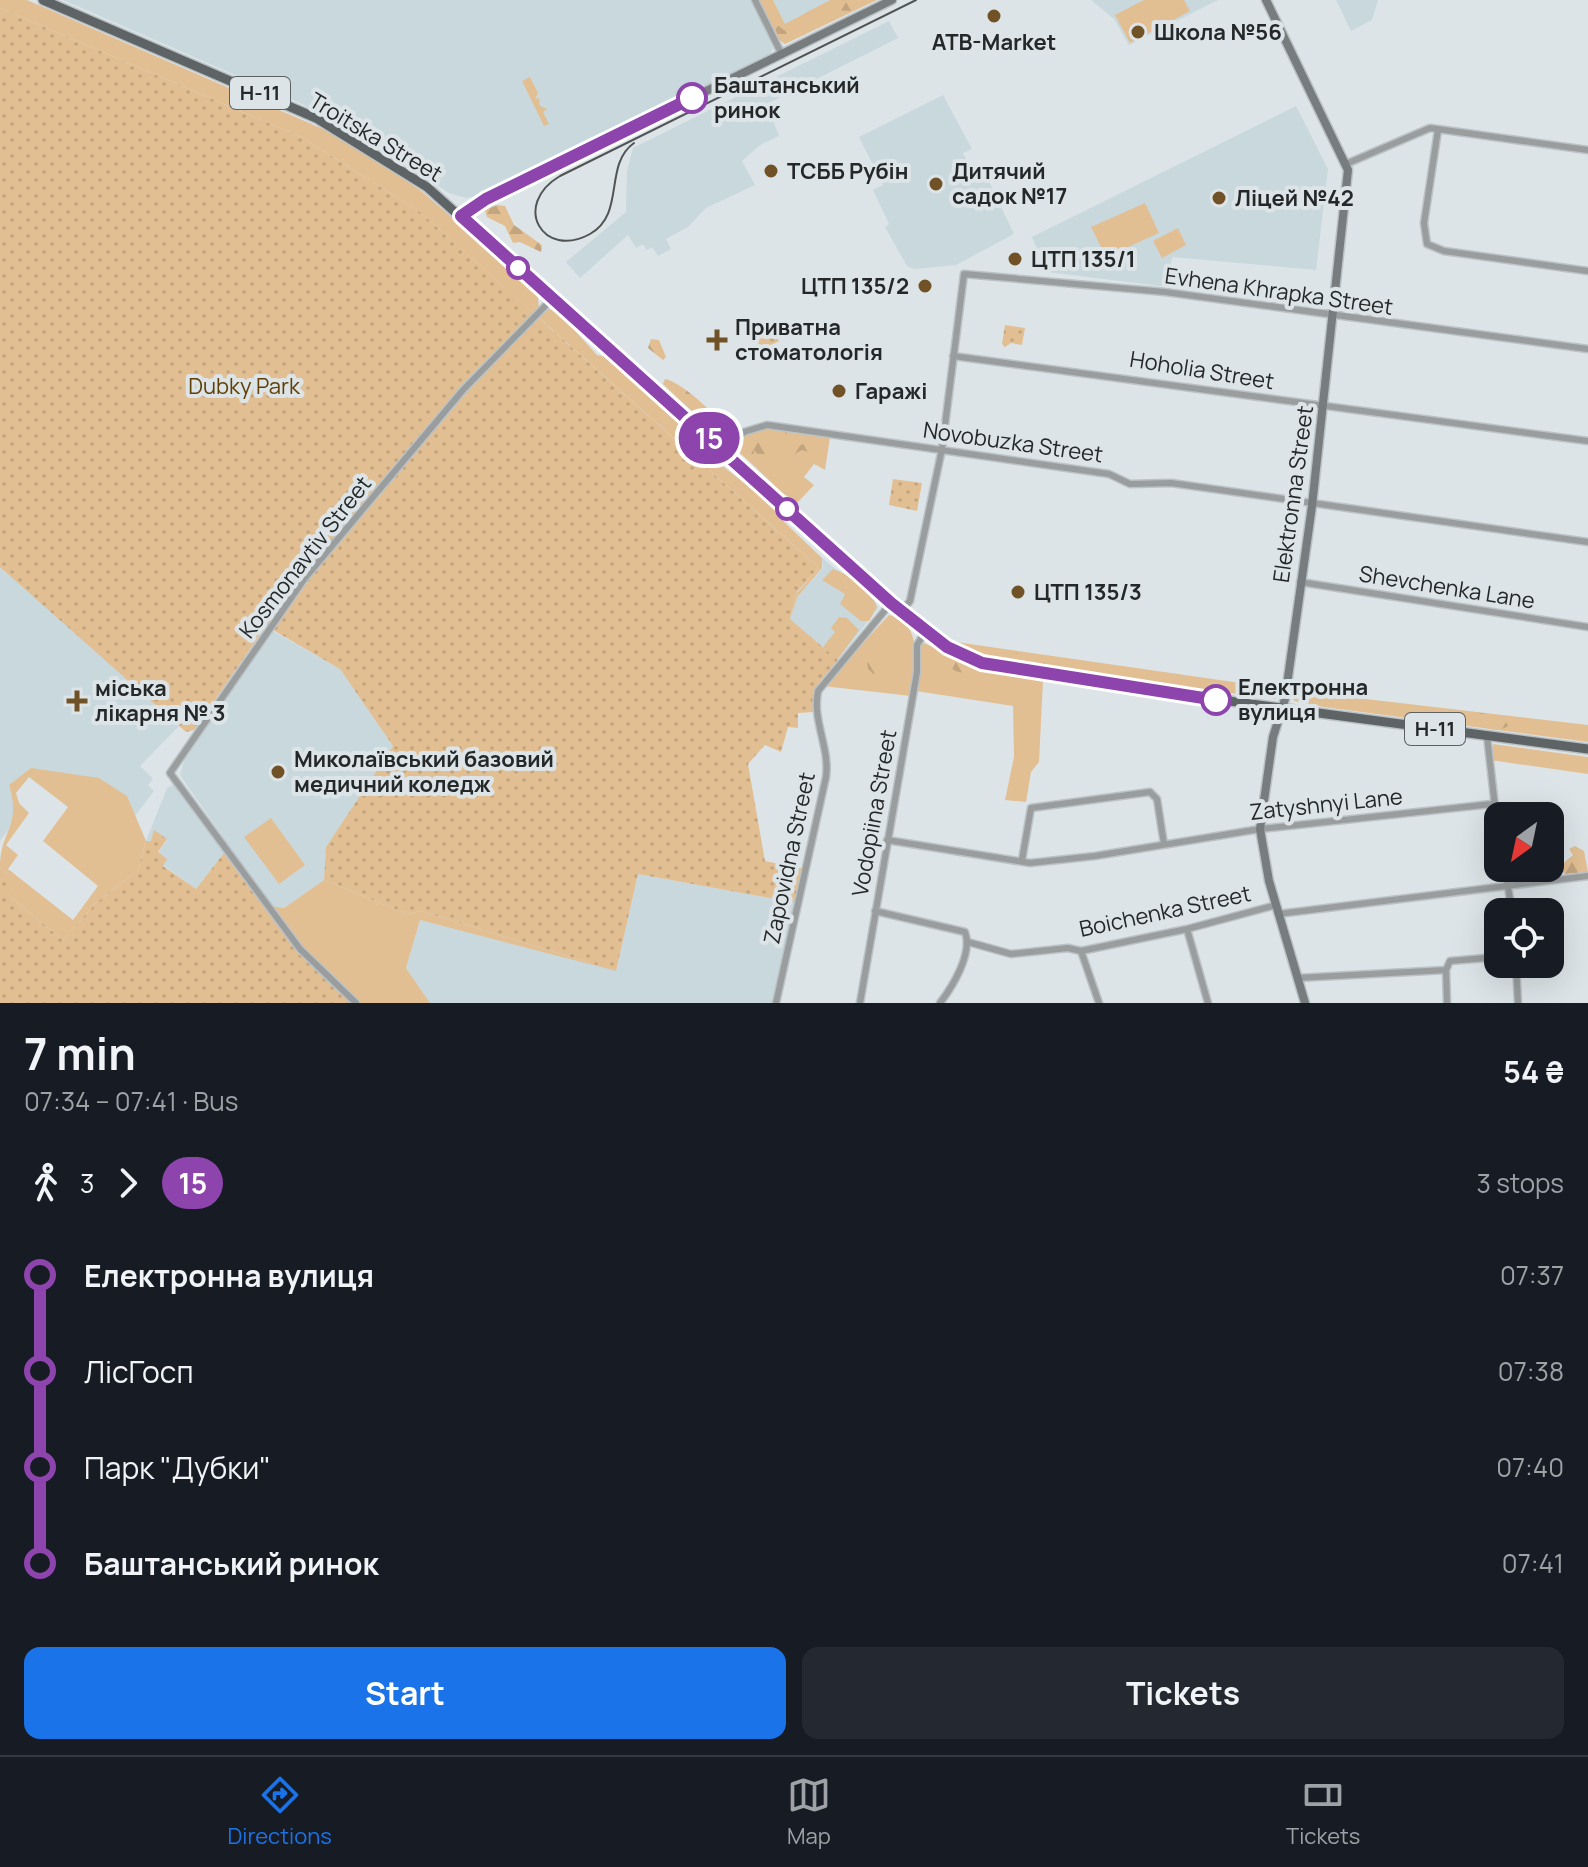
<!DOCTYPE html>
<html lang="en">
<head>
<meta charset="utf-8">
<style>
	body { margin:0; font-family:Manrope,sans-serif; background:#242831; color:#f1f3f6; height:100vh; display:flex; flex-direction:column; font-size:30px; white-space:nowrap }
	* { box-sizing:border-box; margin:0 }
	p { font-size:26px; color:#9ea1a6 }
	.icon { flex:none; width:44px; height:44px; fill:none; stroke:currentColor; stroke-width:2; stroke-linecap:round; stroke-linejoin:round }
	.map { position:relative; height:1003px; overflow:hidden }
	.side { display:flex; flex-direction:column; background:#171b24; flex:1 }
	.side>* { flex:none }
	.badge { padding:0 16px; border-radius:26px; font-size:28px; line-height:52px }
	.needle { width:52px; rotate:213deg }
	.fabs { position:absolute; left:1484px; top:802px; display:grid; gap:16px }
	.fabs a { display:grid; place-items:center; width:80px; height:80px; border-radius:16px; background:#171b24; box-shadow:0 8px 32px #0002; font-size:40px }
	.map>.badge { position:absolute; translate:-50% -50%; box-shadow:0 0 0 4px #fff }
	.legs { display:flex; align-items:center; gap:12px; height:88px; padding:0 24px; font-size:26px }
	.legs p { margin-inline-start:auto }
	.summary { display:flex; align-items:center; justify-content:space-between; height:136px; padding:0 24px }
	h1 { font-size:44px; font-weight:700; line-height:60px }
	.cta { display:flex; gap:16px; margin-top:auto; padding:16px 24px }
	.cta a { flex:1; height:92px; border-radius:16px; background:#1a73e8; color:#fff; font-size:32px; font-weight:700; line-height:92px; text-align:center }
	.cta a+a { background:#242831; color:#f1f3f6 }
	ul { padding:0 24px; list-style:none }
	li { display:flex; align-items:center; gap:28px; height:96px; font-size:30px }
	li i { display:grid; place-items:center; width:12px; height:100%; margin:0 10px; background:currentColor }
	li i::after { content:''; width:20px; height:20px; margin:-10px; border:6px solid; border-radius:50%; background:#171b24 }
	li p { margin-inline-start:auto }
	li:first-child i { background:linear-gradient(#0000 50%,currentColor 0) }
	li:last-child i { background:linear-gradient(currentColor 50%,#0000 0) }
	.tabs { display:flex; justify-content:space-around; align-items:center; height:112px; border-top:2px solid #363941; background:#171b24; font-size:22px; color:#9ea1a6 }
	.tabs a { display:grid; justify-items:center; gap:4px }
	.tabs .on { color:#1a73e8 }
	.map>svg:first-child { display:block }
</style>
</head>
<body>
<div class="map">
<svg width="1588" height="1003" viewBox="0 0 1588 1003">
	<defs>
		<pattern id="forest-firs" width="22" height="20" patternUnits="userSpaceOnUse" patternTransform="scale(2)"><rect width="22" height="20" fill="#e2bf93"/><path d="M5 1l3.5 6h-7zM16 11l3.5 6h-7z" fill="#c2a47f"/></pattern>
		<pattern id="park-dots" width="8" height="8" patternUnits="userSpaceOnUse" patternTransform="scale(2)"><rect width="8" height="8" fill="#e2bf93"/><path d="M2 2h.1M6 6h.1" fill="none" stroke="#c2a47f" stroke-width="1.8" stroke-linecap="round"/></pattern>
	</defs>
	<rect width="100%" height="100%" fill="#dce4e7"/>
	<path fill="#c8d8dd" d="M63,0H752L773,48L770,54L486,195L466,198L449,193L352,130L300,103Z
		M773,0H830L785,25Z
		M1091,0H1218L1129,45L1114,19Z
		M1336,0H1378L1372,20L1351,31Z
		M889,21L898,38L767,104L779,136L760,145L742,161L755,185L706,208L688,227L666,239L671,249L658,256L652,247L647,250L643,244L636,248L628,235L580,278L566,262L626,212L627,171L633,148Z
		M943,95L972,149L963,153L977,181L987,177L1014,234L956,265L914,269L907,266L885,227L889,224L873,190L883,185L859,137Z
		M1296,106L1328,169L1316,270L1172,257L1168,287L1047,272L1032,237Z
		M822,558L874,600L878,608L838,660L790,619L798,596L823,568Z
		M0,567L127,676L179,726L140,766L153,779L148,785L154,791L135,816L132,810L31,768L9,785L16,807L14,823L0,841Z
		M271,630L340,669L393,746L326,847L324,880L284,908L271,906L180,775L184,761Z
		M174,784L224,853L196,889L163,865L158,853L167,840L146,841L167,788Z
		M638,874L797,903L773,1003H430L406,968L420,920L616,970Z"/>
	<path fill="#e2bf93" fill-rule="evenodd" d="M0,0H27L339,136L420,190L537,291L539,307L534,314L420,212L301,137L0,8Z
		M759,0H773L785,24L830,0H877L785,44L778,39Z
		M1144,0H1184L1190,11L1130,43L1115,15Z
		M530,77L538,93L535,99L539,98L540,106L547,109L543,112L549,124L544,126L522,81Z
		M1145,203L1159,233L1106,257L1091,227Z
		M1178,228L1186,245L1162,258L1153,241Z
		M549,309L558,312L597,355L606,357L705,444L725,468L771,504L780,518L822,558V568L798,596L790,619L797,593L819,568L538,317Z
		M768,427L830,437L825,470L814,464L804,477L814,485L798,502L784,494L736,449L747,434Z
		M833,569C848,573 872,593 877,607L869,621H861L840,604L845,594L822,580Z
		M889,615C925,623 915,669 911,696L823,686Z
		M839,617L847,618L859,630L837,660L823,647L835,632L831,628Z
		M949,641L1283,689L1282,695L1275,699L1029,666L984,657Z
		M924,643L980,670L1043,681L1039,762L1031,772L1026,802L1005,800L1014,757L1013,706L916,691L920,646Z
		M1289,690L1588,725V742L1324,707L1294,701Z
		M1493,744L1588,757V774L1490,760Z
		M31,768L99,778L127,796L146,841L138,870L96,903L63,940L8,895V874L0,867C0,830 22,827 9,785ZM29,777L68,807L43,841L98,886L73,920L8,869L18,855L6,845L29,813L19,803L16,793Z
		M271,818L305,865L279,884L244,837Z
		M324,880L407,914L421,911L616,971L420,920L406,968L430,1003H360L303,947L271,906L284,908Z"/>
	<path fill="url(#forest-firs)" d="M761,0L774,6L780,17L777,25L784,30L791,22L812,11L820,23L804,35L785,41L779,37Z
		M832,0H865L851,11L832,10L827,17L816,11Z
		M497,205L505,206L514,225L542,245L541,252L520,242L513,243L505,226L487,217L485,210Z
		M651,339L659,340L666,357L663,360L648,348Z
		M665,379C677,381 701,401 710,411L707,419L701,420L663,384Z
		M786,431L790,433L794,450L804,443L806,435L821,440L822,447L827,449L818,455L802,450L796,453L799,468L793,470L775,458H761L754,450L753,463L741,454L753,434L763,435V446L768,448L776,439L783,440Z
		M876,634L883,654L911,659V662L899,663L904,675L876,676L868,669L866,654L872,649L868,642Z
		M1007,652L1070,662L1075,668L1071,672L1007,662L1003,656Z
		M947,658L984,674L986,678L955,671L943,661Z
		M1480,713L1508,717V726C1498,733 1480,730 1475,718Z
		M1544,753L1588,759V767L1572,763H1547L1540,756Z
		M1575,846L1584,851L1588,872L1564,874L1560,866L1573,855L1569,849Z"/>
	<path fill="url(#park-dots)" d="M0,8L301,137L420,212L819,568L797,592L790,619L838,660L818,684L814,712L798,713V728L788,727L781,752L765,745L748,764L765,861L805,869L797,903L638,874L616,971L421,911L407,914L324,880L326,847L393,746L340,669L266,626L194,730L186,732L0,567Z
		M769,324L779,341L762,350L752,333Z
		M1005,325L1025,328L1022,345L1011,343L1005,347L1002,344Z
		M893,479L922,483L917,511L889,505Z
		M154,830L167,839L158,852L167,859L163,866L196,889L224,853L298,951L353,1003H0V867L8,874V895L63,940L96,903L138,870L146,841H151Z"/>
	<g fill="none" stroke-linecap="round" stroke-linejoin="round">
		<defs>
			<path id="street" d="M755,0L782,55
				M1438,130L1424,223L1427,244L1444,251L1588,271
				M1346,164L1430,128L1588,150
				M953,356L1588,441
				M724,451L744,432L767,425L1109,474L1130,484L1171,483L1588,542
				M1300,582L1588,627
				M901,612L910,601L942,449L964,274L1165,292L1588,349
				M1487,736L1498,833
				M887,840L1030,863L1095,856L1260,829L1492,804
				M1022,860L1031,808L1150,792L1157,799L1164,844
				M1505,868L1512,912
				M875,911L965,932C973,953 953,986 940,1003
				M1278,914L1588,876
				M1187,929L1208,1003
				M968,942L1011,954L1068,948L1081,951L1187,929L1276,905
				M1081,951L1099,1003
				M1516,964L1518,1003
				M1446,970L1447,1003
				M1297,978L1446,970L1450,961L1498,957
				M356,1003L300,949L170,773L305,578L463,390L553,298
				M776,1003L826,777C830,747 812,721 818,691L891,603
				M860,1003L917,672V645L925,632"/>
			<path id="secondary" d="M1266,0L1348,170L1312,506L1285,699L1273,737L1260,829L1269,881L1305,1003
				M461,216L486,199L892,0"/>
			<path id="primary" d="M43,0L316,118L427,187L901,612C963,666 1003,668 1080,681L1588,749"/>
		</defs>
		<use href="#street" stroke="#bbc2c5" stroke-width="9"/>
		<use href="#secondary" stroke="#bbc2c5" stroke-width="11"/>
		<use href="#primary" stroke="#bbc2c5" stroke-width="12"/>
		<use href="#street" stroke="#9a9d9e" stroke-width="6"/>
		<use href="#secondary" stroke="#777c7e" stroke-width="8"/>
		<use href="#primary" stroke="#5e6466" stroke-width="9"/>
		<path stroke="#505455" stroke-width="2" d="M634,143C603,165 626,214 590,234C543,260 511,205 560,176L916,0"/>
	</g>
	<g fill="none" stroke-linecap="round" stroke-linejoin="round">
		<defs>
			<path id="line-1" d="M692,98L486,199L461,216L891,603L947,647L982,663L1216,700"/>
		</defs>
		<use href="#line-1" stroke="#fff" stroke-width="18"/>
		<use href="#line-1" stroke="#8e44ad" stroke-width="12"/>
	</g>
	<g fill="#715227" stroke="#dce4e7" stroke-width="3">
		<circle cx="994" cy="16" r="8"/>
		<circle cx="1138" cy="32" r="8"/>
		<circle cx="771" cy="171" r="8"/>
		<circle cx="936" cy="184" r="8"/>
		<circle cx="1219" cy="198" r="8"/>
		<circle cx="1015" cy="259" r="8"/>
		<circle cx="925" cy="286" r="8"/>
		<path d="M713 328h8v8h8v8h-8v8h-8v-8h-8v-8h8z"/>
		<circle cx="839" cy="391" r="8"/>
		<circle cx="1018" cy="592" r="8"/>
		<path d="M73 689h8v8h8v8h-8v8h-8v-8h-8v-8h8z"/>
		<circle cx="278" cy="772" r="8"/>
	</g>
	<g fill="#fff" stroke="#8e44ad" stroke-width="4">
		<circle cx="692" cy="98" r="14"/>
		<circle cx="518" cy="268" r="10"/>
		<circle cx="787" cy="509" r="10"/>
		<circle cx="1216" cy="700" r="14"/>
	</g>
	<g text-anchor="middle" stroke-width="8" stroke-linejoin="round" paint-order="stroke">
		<g fill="#dce4e7" stroke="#5c6062" stroke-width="2">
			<rect x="230" y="77" width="60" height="32" rx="6"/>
			<rect x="1405" y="713" width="60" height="32" rx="6"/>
		</g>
		<g font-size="20" font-weight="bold" fill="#252829">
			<text x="260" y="100">Н-11</text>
			<text x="1435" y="736">Н-11</text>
		</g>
		<g font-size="22" font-weight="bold" fill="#252829" stroke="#dce4e7" text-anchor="start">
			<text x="1154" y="40">Школа №56</text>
			<text x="994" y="50" text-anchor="middle">ATB-Market</text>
			<text x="787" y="179">ТСББ Рубін</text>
			<text x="952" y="179">Дитячий<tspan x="952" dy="25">садок №17</tspan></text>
			<text x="1235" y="206">Ліцей №42</text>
			<text x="1031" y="267">ЦТП 135/1</text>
			<text x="909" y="294" text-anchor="end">ЦТП 135/2</text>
			<text x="735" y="335">Приватна<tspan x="735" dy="25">стоматологія</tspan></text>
			<text x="855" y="399">Гаражі</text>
			<text x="1034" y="600">ЦТП 135/3</text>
			<text x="95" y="696">міська<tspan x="95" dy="25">лікарня № 3</tspan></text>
			<text x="294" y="767">Миколаївський базовий<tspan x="294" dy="25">медичний коледж</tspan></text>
		</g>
		<g font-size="22" font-weight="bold" fill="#252829" stroke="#dce4e7" text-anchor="start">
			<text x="714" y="93">Баштанський<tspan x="714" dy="25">ринок</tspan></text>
			<text x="1238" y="695">Електронна<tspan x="1238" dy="25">вулиця</tspan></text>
		</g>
		<g font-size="22" fill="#252829" stroke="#dce4e7">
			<text transform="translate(376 137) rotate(31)" y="8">Troitska Street</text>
			<text transform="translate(1279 291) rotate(8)" y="8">Evhena Khrapka Street</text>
			<text transform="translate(1202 370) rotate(9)" y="8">Hoholia Street</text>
			<text transform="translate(1013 442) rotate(8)" y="8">Novobuzka Street</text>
			<text transform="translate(1293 494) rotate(-82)" y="8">Elektronna Street</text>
			<text transform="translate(305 557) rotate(-52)" y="8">Kosmonavtiv Street</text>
			<text transform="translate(1447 587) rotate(9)" y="8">Shevchenka Lane</text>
			<text transform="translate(1326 804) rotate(-6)" y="8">Zatyshnyi Lane</text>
			<text transform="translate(874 813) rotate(-80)" y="8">Vodopiina Street</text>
			<text transform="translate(789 858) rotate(-78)" y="8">Zapovidna Street</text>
			<text transform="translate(1165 911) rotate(-12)" y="8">Boichenka Street</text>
		</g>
		<g font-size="22" fill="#624005" stroke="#dce4e7">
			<text x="244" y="394">Dubky Park</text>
		</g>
	</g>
</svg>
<div class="fabs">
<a><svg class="needle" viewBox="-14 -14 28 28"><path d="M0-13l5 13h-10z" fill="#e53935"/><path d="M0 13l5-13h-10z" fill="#9ea1a6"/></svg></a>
<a><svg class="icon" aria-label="locate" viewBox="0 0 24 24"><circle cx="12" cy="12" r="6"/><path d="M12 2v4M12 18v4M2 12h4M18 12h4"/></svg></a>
</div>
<b class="badge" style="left:709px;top:438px;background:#8e44ad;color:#fff">15</b>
</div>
<section class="side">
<div class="summary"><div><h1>7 min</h1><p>07:34 – 07:41 · Bus</p></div><b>54 ₴</b></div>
<div class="legs"><svg class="icon" aria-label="walk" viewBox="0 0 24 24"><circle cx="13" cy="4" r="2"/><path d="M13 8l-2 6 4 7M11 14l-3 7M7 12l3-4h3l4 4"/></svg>3<svg class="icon" aria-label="forward" viewBox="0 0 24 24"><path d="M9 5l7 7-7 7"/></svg><b class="badge" style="background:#8e44ad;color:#fff">15</b><p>3 stops</p></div>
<ul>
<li><i style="color:#8e44ad"></i><b>Електронна вулиця</b><p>07:37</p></li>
<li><i style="color:#8e44ad"></i><span>ЛісГосп</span><p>07:38</p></li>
<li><i style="color:#8e44ad"></i><span>Парк &quot;Дубки&quot;</span><p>07:40</p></li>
<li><i style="color:#8e44ad"></i><b>Баштанський ринок</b><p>07:41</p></li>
</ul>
<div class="cta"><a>Start</a><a>Tickets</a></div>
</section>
<nav class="tabs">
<a class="on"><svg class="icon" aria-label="directions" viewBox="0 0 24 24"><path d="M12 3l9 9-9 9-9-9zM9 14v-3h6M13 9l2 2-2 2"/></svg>Directions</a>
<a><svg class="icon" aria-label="map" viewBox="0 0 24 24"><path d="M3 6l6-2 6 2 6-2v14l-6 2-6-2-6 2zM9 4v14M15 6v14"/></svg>Map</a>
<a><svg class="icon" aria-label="tickets" viewBox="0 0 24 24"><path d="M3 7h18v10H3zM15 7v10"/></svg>Tickets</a>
</nav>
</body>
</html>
